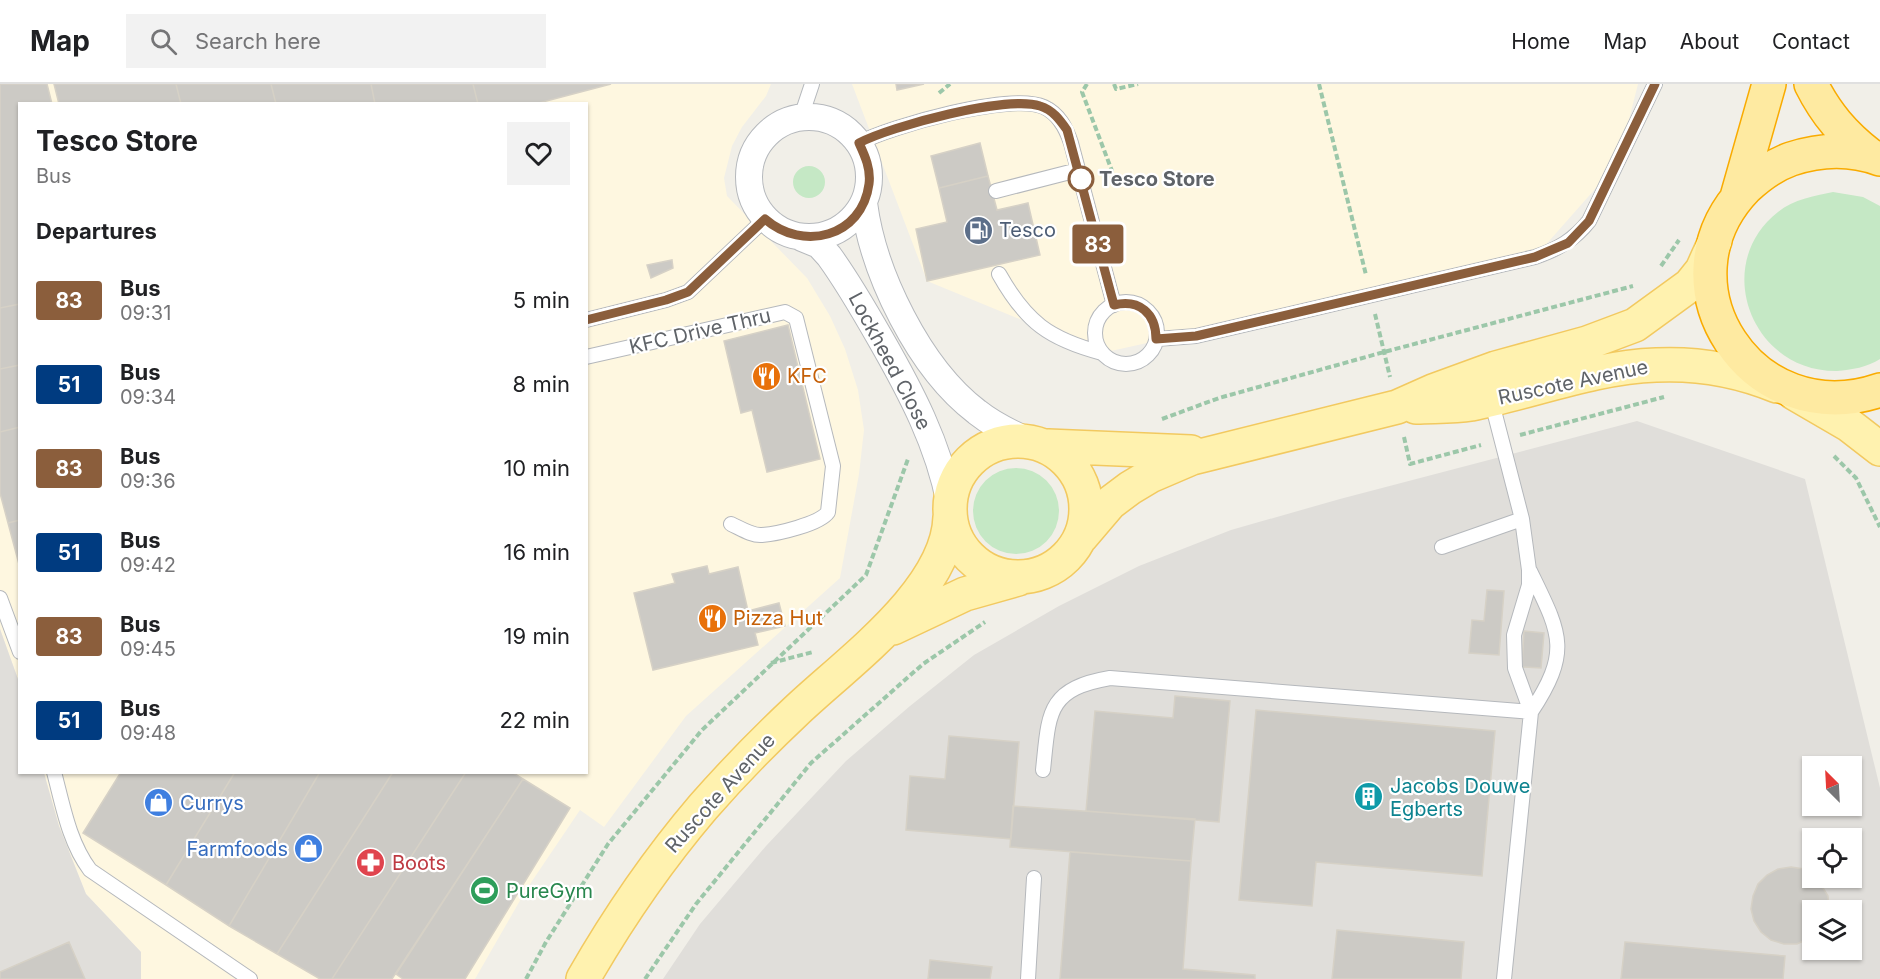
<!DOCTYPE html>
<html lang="en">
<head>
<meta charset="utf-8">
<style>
	body { margin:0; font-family:Inter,sans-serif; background:#f2f2f2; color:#202124; height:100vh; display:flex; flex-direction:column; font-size:22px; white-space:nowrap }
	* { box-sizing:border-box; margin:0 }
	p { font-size:20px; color:#757577 }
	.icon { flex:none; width:33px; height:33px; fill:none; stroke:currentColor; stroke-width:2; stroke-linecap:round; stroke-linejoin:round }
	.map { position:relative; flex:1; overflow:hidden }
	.drawer { position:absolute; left:18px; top:18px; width:570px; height:672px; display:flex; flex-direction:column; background:#fff; border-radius:0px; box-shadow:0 2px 4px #0004 }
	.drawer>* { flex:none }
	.badge { padding:0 12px; border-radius:4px; font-size:21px; line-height:39px }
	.needle { width:39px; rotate:336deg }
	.tools { position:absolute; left:1802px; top:672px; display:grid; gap:12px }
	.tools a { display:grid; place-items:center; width:60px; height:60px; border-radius:0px; background:#fff; box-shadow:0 2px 4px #0004; font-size:30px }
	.map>.badge { position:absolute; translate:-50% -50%; box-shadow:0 0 0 3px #fff }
	h2 { padding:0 18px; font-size:22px; line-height:54px }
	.round { display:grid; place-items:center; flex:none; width:63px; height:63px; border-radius:0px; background:#f2f2f2 }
	.head { display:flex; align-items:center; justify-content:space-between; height:102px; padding:0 18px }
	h1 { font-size:28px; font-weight:700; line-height:45px }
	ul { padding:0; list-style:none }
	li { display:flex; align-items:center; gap:18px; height:84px; padding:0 18px }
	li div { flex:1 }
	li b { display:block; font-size:22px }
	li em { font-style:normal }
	li .badge { min-width:66px; font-weight:700; text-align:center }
	header { display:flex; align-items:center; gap:36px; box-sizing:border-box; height:84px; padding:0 30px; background:#fff; border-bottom:2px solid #e0e0e0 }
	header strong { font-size:28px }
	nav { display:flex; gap:33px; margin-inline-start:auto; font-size:21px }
	.search { width:420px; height:54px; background:#f2f2f2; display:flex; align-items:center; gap:15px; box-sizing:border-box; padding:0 21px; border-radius:0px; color:#757577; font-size:22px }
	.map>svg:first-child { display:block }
</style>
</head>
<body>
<header>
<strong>Map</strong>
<div class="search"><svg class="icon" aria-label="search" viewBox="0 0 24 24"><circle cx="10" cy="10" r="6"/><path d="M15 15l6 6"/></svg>Search here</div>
<nav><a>Home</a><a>Map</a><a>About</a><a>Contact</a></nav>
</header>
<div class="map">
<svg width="1880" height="895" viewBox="0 0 1880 895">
	<rect width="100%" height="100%" fill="#f1efe8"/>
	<path fill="#fef7e0" d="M0,0H771L766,12L742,43L732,62L724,94L727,112L807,194L830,232L845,265L858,306L864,346L859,390L840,494L686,632L604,743L580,726L526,806L475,895H141V868L86,810L59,742L44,689L586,688V20H20L19,598L0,545Z
		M852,0H1638L1618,79L1535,173L1102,269L927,197Z"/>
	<path fill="#e0deda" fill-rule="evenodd" d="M1637,337L1805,395L1880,704V895H663L700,840L766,762L846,677L910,622L974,571L1059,522L1139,482L1231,446L1340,415ZM1812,682H1851V722H1812ZM1812,754H1851V794H1812ZM1812,826H1851V866H1812Z
		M0,545L19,598L20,688L44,689L59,742L86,810L141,868V895H0Z"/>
	<path fill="#c5e8c5" d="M793 98a16 16 0 1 1 32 0a16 16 0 1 1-32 0Z
		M1833,108L1863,113L1880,122V275C1868,283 1851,286 1837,287C1751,288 1711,180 1778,128C1794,115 1814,112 1833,108Z
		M973 427a43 43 0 1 1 86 0a43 43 0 1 1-86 0Z"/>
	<path fill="#cccac5" stroke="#d6d1c6" stroke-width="1.5" d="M0,0H47L52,20H20V220L0,224Z
		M54,0H176L181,20H59Z
		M176,0H271L276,20H181Z
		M271,0H371L375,20H276Z
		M371,0H473L478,20H375Z
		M473,0H611L535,20H478Z
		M896,0H924L897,6Z
		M980,59L988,92L939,104L931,72Z
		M988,92L997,126L1028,119L1040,171L927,197L916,145L947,138L939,104Z
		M672,176L673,184L651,194L647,181Z
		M20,220V281L0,285V224Z
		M788,241L820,375L767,388L752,326L741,329L724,257Z
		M20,281V343L0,348V285Z
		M20,343V436L8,439L0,409V348Z
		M20,436V484L8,439Z
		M707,482L709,490L738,483L748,527L779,519L785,542L755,549L758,561L653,586L634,509L675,499L672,490Z
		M1487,506L1504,507L1499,571L1469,569L1472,536L1484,537Z
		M1524,547L1544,549L1541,584L1522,583Z
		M1175,612L1230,617L1219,738L1086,727L1095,627L1173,634Z
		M1256,626L1495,647L1482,792L1316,778L1312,822L1239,816Z
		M949,652L1019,658L1011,755L906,746L910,692L945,695Z
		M121,688H235L166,801L83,749Z
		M235,688H320L229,842L166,801Z
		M320,688H393L277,870L229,842Z
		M393,688H466L332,895H320L277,870Z
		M466,688H512L523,695L392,895H332Z
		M523,695L570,724L465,895H403L396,890Z
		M1013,722L1195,735L1191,777L1010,763Z
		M1070,768L1191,777L1183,885L1255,891V895H1060Z
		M1791,783L1804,785L1812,790V794H1817L1828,812L1829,825L1812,826V853L1797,860H1784L1771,856L1761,848L1754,837L1751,825L1753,812L1758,800L1767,791L1778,785Z
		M1337,846L1464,858L1461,895H1332Z
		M69,858L85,895H0V888Z
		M1625,858L1785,872L1783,895H1621Z
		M930,876L992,883L990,895H928Z"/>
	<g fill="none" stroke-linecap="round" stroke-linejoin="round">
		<defs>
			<path id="service" d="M801,33L812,0
				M859,59C891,42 1011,8 1044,23C1059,30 1066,44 1071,59L1114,221
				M996,107L1078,86
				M999,190C1026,238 1049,255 1102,269
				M1095 249a31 31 0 1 1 62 0a31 31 0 1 1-62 0Z
				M586,236L666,216L688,208L765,135
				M1157,255L1196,252L1535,173C1558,165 1574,156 1589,137L1655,0
				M586,273L785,228L796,234L833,382L828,428C820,440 777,450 762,451C752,452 740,444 731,440
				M1491,315L1522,435L1529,486V501L1514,551L1515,584L1531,628L1504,895
				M1442,463L1522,435
				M1530,487C1560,549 1572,566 1531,628
				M0,514L20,568
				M1043,686C1049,630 1046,605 1110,594L1531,628
				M54,688C63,722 69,758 90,786L250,895
				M1028,895L1034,794"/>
			<path id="minor" d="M749 93a60 60 0 1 1 120 0a60 60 0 1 1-120 0Z
				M864,119C873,189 919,284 977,328C992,340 1010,349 1029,357
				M802,154L819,161L829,172C848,198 864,226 880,254C911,308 938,359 950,420"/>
			<path id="primary" d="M1794,309L1849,341L1880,365
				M1416,323C1435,322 1453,323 1471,320C1532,308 1594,283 1656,281C1698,279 1738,286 1777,302
				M950 425a68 68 0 1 1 136 0a68 68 0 1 1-136 0Z
				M1048,362L1191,368
				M1081,453L1110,419L1130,404L1150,392L1192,374L1397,323L1433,307L1496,284L1587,259L1635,241L1690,201L1702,186L1715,157
				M893,544L965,510L1018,495
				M583,895C618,834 657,777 703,723C732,690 763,658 795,628C845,580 948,508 950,433"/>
			<path id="trunk" d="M1811,0C1826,30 1844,51 1870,71
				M1880,75C1850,64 1821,65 1791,75C1774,81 1759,92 1746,104C1654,199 1752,350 1880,306
				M1737,113L1769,0"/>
		</defs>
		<use href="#service" stroke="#b5b8bc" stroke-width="16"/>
		<use href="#minor" stroke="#b5b8bc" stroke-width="28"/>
		<use href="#primary" stroke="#f2c960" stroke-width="36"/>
		<use href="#trunk" stroke="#f9ab00" stroke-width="36"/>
		<path stroke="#9cc7a9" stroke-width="4" stroke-dasharray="6 3" stroke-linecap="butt" d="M1087,0L1082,8L1112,87L1099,91
			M1114,0L1116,5L1138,0
			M1319,0L1366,191
			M939,9L950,0
			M1661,182L1679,156
			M1375,230L1390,293
			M1162,335L1219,314L1384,268L1633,202
			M1520,351L1664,313
			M1404,353L1410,380L1481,361
			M1834,372L1856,394L1880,443
			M771,579L813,568
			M526,895L546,858L608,760L702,646L866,491L908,375
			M645,895L696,820L811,679L923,580L985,538"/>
		<use href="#service" stroke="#fff" stroke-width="14"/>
		<use href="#minor" stroke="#fff" stroke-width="26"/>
		<use href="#primary" stroke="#fff2af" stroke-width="33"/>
		<use href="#trunk" stroke="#feeaa1" stroke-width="33"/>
	</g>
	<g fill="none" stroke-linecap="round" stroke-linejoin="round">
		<defs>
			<path id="line" d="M586,236L666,216L688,208L765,135C803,168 862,153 869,100C871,85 865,72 859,59C891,42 1007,11 1040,22C1053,26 1060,36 1067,46L1114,221C1139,215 1156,229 1156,255L1196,252L1535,173L1568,159L1589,137L1655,0"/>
		</defs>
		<use href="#line" stroke="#fff" stroke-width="14"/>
		<use href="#line" stroke="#8b5e3c" stroke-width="9"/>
	</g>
	<defs>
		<symbol id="fuel-disc" viewBox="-11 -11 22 22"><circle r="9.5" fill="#5c6f8a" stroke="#fff"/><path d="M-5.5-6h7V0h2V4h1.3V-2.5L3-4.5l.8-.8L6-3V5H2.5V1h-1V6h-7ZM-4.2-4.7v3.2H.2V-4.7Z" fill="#fff"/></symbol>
		<symbol id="restaurant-disc" viewBox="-11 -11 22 22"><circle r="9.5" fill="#e8710a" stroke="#fff"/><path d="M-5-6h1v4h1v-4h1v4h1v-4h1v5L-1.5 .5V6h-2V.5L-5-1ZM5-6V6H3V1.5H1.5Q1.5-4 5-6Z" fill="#fff"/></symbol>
		<symbol id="building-disc" viewBox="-11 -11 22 22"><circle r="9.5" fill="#0f9aa8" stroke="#fff"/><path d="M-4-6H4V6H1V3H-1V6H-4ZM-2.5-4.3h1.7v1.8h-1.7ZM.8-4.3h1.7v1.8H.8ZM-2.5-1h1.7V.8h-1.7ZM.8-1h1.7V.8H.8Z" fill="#fff"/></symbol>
		<symbol id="shop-disc" viewBox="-11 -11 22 22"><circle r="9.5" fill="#3f7fe0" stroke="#fff"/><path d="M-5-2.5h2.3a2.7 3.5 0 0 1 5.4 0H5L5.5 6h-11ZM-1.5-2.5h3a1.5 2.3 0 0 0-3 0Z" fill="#fff"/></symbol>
		<symbol id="pharmacy-disc" viewBox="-11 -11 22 22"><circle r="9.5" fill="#e0444e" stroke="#fff"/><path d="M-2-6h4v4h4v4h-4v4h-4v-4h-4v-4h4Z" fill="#fff"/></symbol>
		<symbol id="stadium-disc" viewBox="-11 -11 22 22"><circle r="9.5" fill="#2e9e5b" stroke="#fff"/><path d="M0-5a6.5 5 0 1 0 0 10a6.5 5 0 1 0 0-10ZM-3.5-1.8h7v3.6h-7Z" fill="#fff"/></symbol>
	</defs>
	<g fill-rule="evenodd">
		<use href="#fuel-disc" x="962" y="130" width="33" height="33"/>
		<use href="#restaurant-disc" x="750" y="276" width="33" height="33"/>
		<use href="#restaurant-disc" x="696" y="518" width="33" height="33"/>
		<use href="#building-disc" x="1352" y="696" width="33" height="33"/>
		<use href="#shop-disc" x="142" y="702" width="33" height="33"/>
		<use href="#shop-disc" x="292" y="748" width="33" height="33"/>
		<use href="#pharmacy-disc" x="354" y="762" width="33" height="33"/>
		<use href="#stadium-disc" x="468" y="790" width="33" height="33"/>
	</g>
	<circle fill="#fff" stroke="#8b5e3c" stroke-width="3" cx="1081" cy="95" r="12"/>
	<g text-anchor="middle" stroke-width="4.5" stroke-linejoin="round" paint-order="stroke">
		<g font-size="20" font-weight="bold" fill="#5f6368" stroke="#fff" text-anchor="start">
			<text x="1099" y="102">Tesco Store</text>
		</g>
		<g font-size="20" fill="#4e5e75" stroke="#fff" text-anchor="start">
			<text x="999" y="153">Tesco</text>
		</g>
		<g font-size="20" fill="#5f6368" stroke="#fff">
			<text transform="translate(700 247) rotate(-13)" y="7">KFC Drive Thru</text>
			<text transform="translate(890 277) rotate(62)" y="7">Lockheed Close</text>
			<text transform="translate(1573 298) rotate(-12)" y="7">Ruscote Avenue</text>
			<text transform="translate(720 709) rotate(-48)" y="7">Ruscote Avenue</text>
		</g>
		<g font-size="20" fill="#c56008" stroke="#fff" text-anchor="start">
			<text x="787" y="299">KFC</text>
			<text x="733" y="541">Pizza Hut</text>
		</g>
		<g font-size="20" fill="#0d838f" stroke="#fff" text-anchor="start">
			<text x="1390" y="709">Jacobs Douwe<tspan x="1390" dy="23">Egberts</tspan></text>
		</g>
		<g font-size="20" fill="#366cbe" stroke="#fff" text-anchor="start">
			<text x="180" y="726">Currys</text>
			<text x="288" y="772" text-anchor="end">Farmfoods</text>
		</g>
		<g font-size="20" fill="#be3a42" stroke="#fff" text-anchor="start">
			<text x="392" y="786">Boots</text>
		</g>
		<g font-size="20" fill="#27864d" stroke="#fff" text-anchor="start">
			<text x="506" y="814">PureGym</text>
		</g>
	</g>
</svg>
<div class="tools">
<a><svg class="needle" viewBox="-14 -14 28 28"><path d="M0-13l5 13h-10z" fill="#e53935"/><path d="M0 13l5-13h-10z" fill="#757577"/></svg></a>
<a><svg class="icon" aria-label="locate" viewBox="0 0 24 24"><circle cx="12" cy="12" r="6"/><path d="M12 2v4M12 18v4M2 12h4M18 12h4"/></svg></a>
<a><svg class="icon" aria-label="layers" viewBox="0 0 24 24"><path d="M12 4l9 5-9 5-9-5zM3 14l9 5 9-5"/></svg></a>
</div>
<b class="badge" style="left:1098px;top:160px;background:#8b5e3c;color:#fff">83</b>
<section class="drawer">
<div class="head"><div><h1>Tesco Store</h1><p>Bus</p></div><a class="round"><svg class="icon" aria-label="heart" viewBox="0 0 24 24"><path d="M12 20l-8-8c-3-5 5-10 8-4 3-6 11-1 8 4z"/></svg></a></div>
<h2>Departures</h2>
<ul>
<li><span class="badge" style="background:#8b5e3c;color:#fff">83</span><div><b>Bus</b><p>09:31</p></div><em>5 min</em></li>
<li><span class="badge" style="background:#003b80;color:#fff">51</span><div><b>Bus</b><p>09:34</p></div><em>8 min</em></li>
<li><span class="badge" style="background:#8b5e3c;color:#fff">83</span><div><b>Bus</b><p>09:36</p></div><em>10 min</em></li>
<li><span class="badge" style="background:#003b80;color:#fff">51</span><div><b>Bus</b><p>09:42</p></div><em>16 min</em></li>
<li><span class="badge" style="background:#8b5e3c;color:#fff">83</span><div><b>Bus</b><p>09:45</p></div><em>19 min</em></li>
<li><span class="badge" style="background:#003b80;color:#fff">51</span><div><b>Bus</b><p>09:48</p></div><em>22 min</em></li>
</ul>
</section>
</div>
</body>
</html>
